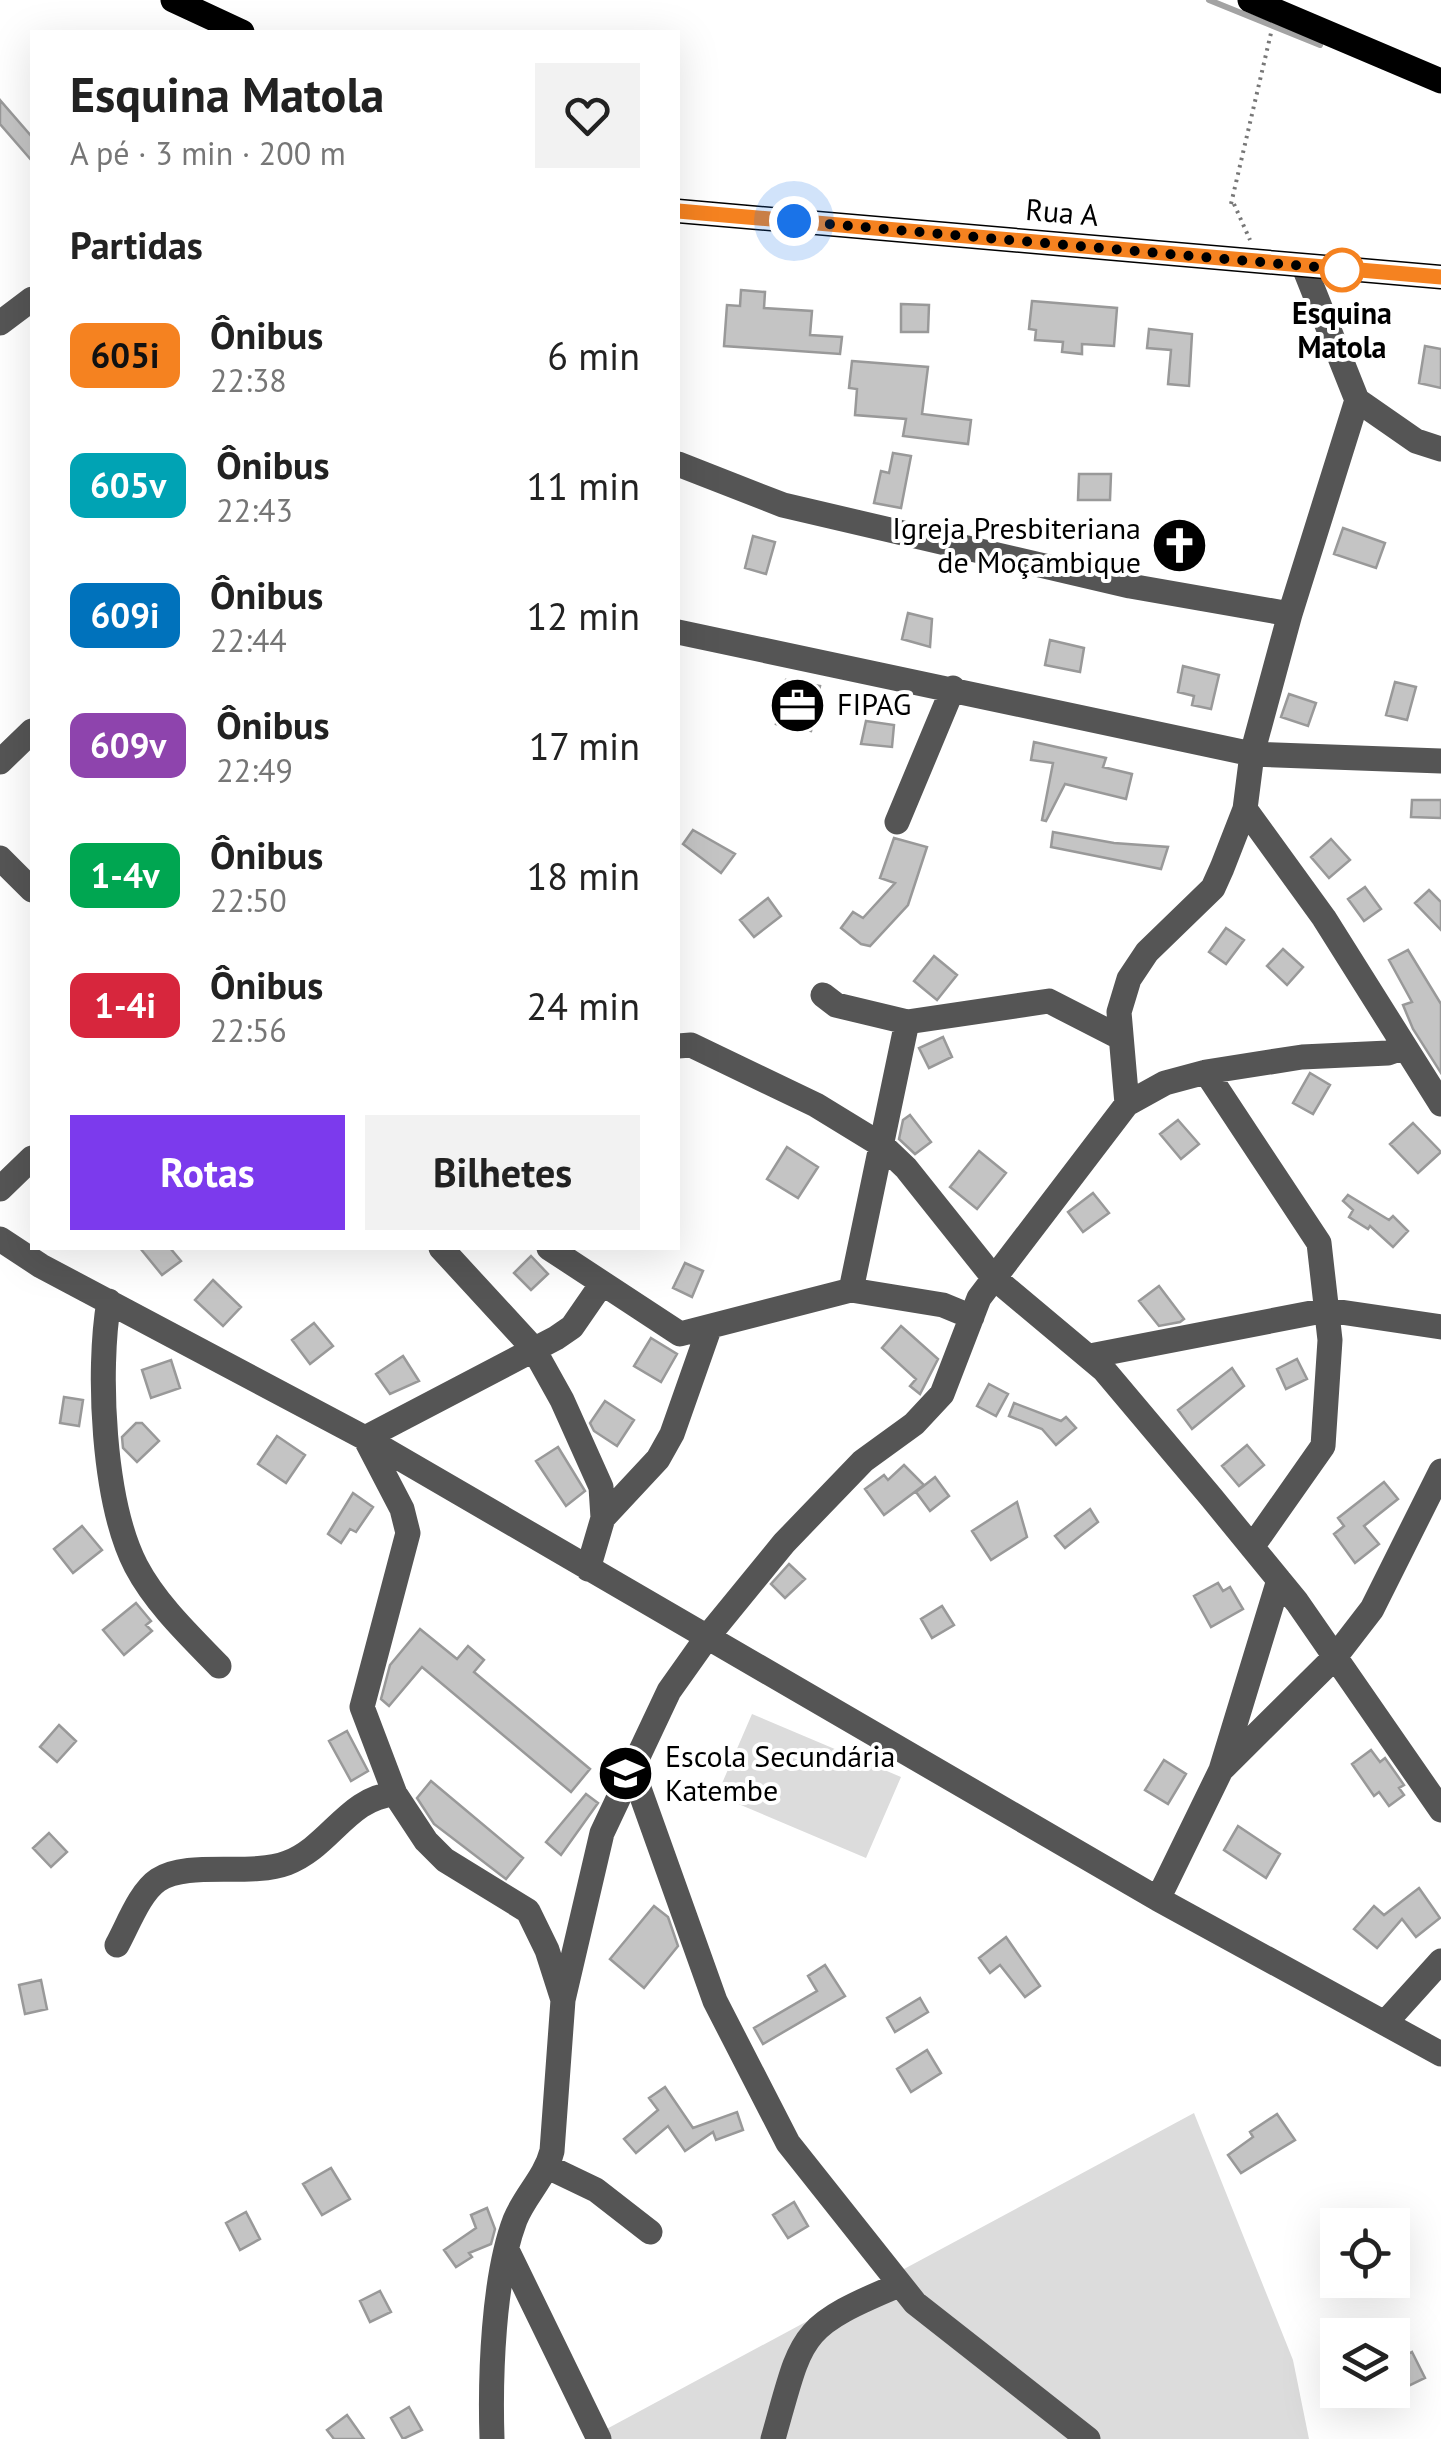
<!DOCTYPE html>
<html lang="pt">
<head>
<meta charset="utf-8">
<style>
	body { margin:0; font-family:"PT Sans",sans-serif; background:#f2f2f2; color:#222; height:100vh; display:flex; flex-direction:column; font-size:38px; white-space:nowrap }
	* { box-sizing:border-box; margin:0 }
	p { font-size:32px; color:#767676 }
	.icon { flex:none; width:55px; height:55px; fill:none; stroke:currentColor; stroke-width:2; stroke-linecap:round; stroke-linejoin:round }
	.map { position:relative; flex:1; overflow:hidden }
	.details { position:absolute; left:30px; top:30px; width:650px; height:1220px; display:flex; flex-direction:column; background:#fff; border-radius:0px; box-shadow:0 10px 40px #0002 }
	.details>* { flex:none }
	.badge { padding:0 20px; border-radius:15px; font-size:35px; line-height:65px }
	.controls { position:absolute; left:1320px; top:2208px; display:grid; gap:20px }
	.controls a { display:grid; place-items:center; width:90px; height:90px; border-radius:0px; background:#fff; box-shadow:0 10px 40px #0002; font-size:50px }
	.you { position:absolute; width:50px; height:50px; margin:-25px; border:8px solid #fff; border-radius:50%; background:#1a73e8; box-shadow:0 0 0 15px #1a73e833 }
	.map>.badge { position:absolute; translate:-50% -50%; box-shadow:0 0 0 5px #fff }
	h2 { padding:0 40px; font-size:38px; line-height:90px }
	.round { display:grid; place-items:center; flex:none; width:105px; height:105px; border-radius:0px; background:#f2f2f2 }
	.summary { display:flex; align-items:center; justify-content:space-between; height:170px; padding:0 40px }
	h1 { font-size:48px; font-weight:800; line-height:75px }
	.action { display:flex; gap:20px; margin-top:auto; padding:20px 40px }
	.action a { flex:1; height:115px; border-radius:0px; background:#7c3aed; color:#fff; font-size:40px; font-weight:800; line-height:115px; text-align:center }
	.action a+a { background:#f2f2f2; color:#222 }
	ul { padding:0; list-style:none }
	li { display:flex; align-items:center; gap:30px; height:130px; padding:0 40px }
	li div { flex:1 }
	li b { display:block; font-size:38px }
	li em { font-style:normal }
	li .badge { min-width:110px; font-weight:700; text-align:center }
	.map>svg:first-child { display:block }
</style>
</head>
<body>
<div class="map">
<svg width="1441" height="2439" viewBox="0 0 1441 2439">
	<rect width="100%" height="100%" fill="#fff"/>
	<path fill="#dcdcdc" d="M752,1714L901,1777L866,1858L717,1795Z
		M1194,2113L1293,2360L1309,2439H588Z"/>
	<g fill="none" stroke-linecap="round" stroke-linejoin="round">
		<path stroke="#a3a3a3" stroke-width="6" d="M1209,0L1320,45"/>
	</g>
	<path fill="#c4c4c4" stroke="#999" stroke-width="2.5" d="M0,100L32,137V161L0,124Z
		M741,290L765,292L764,308L812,311L810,335L842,337L840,354L724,346L727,305L740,306Z
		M1032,301L1117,308L1114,346L1082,344V354L1062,352L1063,342L1035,340L1036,330L1029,329Z
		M901,304L929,305L928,332H901Z
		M1149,329L1192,334L1189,386L1168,384L1171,350L1147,348Z
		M1425,346L1441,349V388L1419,383Z
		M852,361L928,367L922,414L971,420L968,444L903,436L906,419L855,415L857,389L849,388Z
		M893,453L911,456L901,508L874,503L881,471L889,473Z
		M1079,474H1111L1110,500H1078Z
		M1177,523L1202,536L1183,571L1159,558Z
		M1343,528L1385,543L1376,568L1334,554Z
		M753,536L775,542L766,574L745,568Z
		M908,613L932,619L930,647L902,639Z
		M1050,640L1084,648L1080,672L1045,665Z
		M1183,666L1219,675L1211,709L1192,705L1194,696L1178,692Z
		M786,680L820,686L811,731L776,724Z
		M1395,682L1416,687L1407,720L1386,715Z
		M1289,694L1316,703L1308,726L1281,717Z
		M866,721L894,725L892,747L861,744Z
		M1034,742L1106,758L1103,767L1132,774L1126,799L1065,784L1046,821L1042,820L1053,763L1031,760Z
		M1412,800H1441V818L1411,817Z
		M693,830L735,854L721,873L683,844Z
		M1053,832L1114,843L1168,847L1161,869L1051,847Z
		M894,838L927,847L908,905L870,946L861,944L841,928L853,912L863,918L895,883L880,878Z
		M1331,839L1350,860L1329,878L1311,857Z
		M1365,887L1381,909L1364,921L1348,899Z
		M1429,890L1441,902V930L1415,903Z
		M768,898L781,916L754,937L740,920Z
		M1226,928L1244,940L1226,964L1209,952Z
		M1283,949L1303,967L1287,985L1267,966Z
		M1408,950L1441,1004V1073L1413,1029L1403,1005L1412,1002L1389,960Z
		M934,956L957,975L937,1000L914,981Z
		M943,1037L952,1057L929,1068L919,1048Z
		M1310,1073L1330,1085L1313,1114L1293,1103Z
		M910,1115L931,1142L915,1154L899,1139L903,1120Z
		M1178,1120L1199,1144L1181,1159L1160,1134Z
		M1413,1123L1441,1152L1418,1173L1390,1144Z
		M787,1147L818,1167L798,1198L767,1179Z
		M979,1151L1006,1173L977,1209L950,1187Z
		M1093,1193L1109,1213L1083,1232L1068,1212Z
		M1348,1195L1389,1220L1393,1216L1408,1231L1393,1247L1370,1226L1368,1229L1349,1217L1353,1210L1343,1201Z
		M140,1248H170L181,1261L162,1275Z
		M531,1256L548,1274L531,1290L514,1273Z
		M685,1263L703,1271L692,1297L673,1288Z
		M213,1280L241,1307L223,1326L195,1300Z
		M1159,1286L1184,1319L1180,1322L1159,1326L1139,1301Z
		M314,1323L333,1346L310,1364L292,1340Z
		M901,1326L938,1359L920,1394L910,1386L916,1379L882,1348Z
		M651,1338L677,1354L661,1382L634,1366Z
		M403,1356L419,1381L390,1394L376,1374Z
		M1297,1359L1307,1379L1286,1389L1277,1369Z
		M171,1360L180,1388L151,1398L142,1370Z
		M1232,1368L1244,1386L1192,1429L1178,1410Z
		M989,1384L1008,1394L996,1416L977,1406Z
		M64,1397L83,1400L79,1426L60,1423Z
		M605,1401L634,1420L617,1446L594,1431L590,1423Z
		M1014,1403L1061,1421L1066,1417L1076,1428L1056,1445L1042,1429L1009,1416Z
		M136,1423H142L159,1441L137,1462L123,1448L122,1437Z
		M277,1436L305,1455L286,1483L258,1464Z
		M1247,1445L1264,1465L1239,1486L1222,1466Z
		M558,1447L585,1491L566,1506L536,1461Z
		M904,1465L924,1485L884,1515L865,1489L884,1475L888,1480Z
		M935,1477L949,1496L930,1511L916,1492Z
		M1384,1482L1398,1499L1364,1526L1379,1544L1355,1563L1334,1534L1344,1526L1338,1518Z
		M353,1493L373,1507L356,1532L350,1529L341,1543L328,1534Z
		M1017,1502L1027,1537L991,1560L972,1531Z
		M1090,1509L1098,1522L1065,1548L1055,1536Z
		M82,1526L102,1550L73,1573L54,1549Z
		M789,1564L805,1579L785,1598L771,1584Z
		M1218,1583L1223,1591L1230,1587L1243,1609L1211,1627L1194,1596Z
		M136,1603L151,1621L146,1625L152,1631L124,1655L103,1630Z
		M942,1606L954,1625L932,1638L921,1619Z
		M420,1629L457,1659L468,1646L484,1660L474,1672L590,1769L571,1792L422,1667L389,1706L381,1699L390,1665Z
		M59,1725L76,1741L57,1762L40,1747Z
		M347,1731L368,1771L351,1781L329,1741Z
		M1371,1750L1380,1762L1385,1758L1404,1785L1399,1788L1404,1795L1389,1806L1379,1792L1374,1796L1352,1764Z
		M1164,1760L1186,1774L1168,1804L1145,1790Z
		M431,1781L523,1858L506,1879L434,1824L417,1798Z
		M586,1794L598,1803L561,1855L546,1842Z
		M1238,1826L1280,1854L1266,1878L1224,1850Z
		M49,1833L67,1852L51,1867L33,1848Z
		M1419,1888L1440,1918L1416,1937L1402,1919L1377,1948L1354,1929L1374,1906L1384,1915Z
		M654,1906L668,1917L678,1946L644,1988L610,1959Z
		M1006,1937L1040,1986L1025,1997L1000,1965L990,1973L979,1958Z
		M825,1965L845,1996L763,2044L754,2028L817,1991L808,1976Z
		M41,1980L47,2009L25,2014L19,1985Z
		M920,1998L928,2012L895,2032L887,2018Z
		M927,2050L941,2073L911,2092L897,2069Z
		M665,2087L693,2128L737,2112L743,2130L716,2140L713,2132L685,2151L668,2126L636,2153L624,2139L658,2110L649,2098Z
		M1277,2114L1295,2140L1241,2173L1228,2155L1253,2137L1250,2132Z
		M331,2168L350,2199L322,2215L303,2184Z
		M794,2202L808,2226L788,2238L773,2215Z
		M487,2208L495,2229L491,2244L469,2253L472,2257L456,2267L444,2250L476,2228L471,2215Z
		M246,2212L260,2239L240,2250L226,2223Z
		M380,2291L391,2312L370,2322L360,2301Z
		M1412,2352L1425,2378L1400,2390L1392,2362Z
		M409,2407L422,2430L403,2439L391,2418Z
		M347,2415L364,2439H334L327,2430Z"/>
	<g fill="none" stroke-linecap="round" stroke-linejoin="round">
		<path stroke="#777" stroke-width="4" stroke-dasharray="2.5 5" stroke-linecap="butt" d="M1231,204L1271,33
			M1234,204L1250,240"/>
		<path stroke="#555" stroke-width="25" d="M1304,267L1357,400L1416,441L1441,449
			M0,323L32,299
			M678,464L783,505L1130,586L1290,614
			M678,632L1252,754L1441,761
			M0,762L32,731
			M1245,809L1324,918L1441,1104
			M897,822L953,688
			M0,858L32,890
			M823,995L836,1005L907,1022L1049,1001L1121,1038
			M678,1046L691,1045L816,1105L883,1146L906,1168L993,1277L1104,1370L1211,1497L1297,1602L1441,1810
			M1206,1072L1319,1243L1330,1340L1323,1446L1252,1547
			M1127,1104L1119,1012L1129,979L1147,952L1213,888L1222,868L1245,809L1252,754L1290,614L1357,400
			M0,1189L32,1158
			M0,1239L41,1266L365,1438L1158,1899L1441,2054
			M441,1248L533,1348L562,1400L601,1487L603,1518L588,1569
			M549,1248L680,1334L851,1290L943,1305L972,1317
			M851,1290L907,1022
			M109,1301C97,1371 103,1502 136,1566C156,1604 190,1636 219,1666
			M1090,1356L1327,1310L1441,1327
			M603,1518L658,1459L672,1434L709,1329
			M631,1766L715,2001L788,2143L915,2303L1088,2439
			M1221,1770L1335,1657L1372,1609L1441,1471
			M395,1794L362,1707L408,1533L402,1509L365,1438L556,1338L572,1327L601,1285
			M1158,1899L1221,1770L1279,1580
			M117,1945C128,1925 140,1892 158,1880C188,1860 250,1877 287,1863C330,1847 348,1797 395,1794L426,1841L445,1860L528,1911L547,1950L563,2000
			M1385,2023L1441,1961
			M548,2167L596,2190L650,2232
			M507,2250L599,2439
			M492,2439C490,2377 493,2278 515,2220C525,2195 545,2178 552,2151L563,2000L602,1833L669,1691L708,1636L784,1543L863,1461L914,1424L942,1394L979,1298L1127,1104L1165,1083L1206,1072L1302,1057L1388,1053L1405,1047
			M773,2439C803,2334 796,2328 899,2285"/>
		<path stroke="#000" stroke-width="25" d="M173,0L242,32
			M1250,0L1441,81
			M678,211L1441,277"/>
	</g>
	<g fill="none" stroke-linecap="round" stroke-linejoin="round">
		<defs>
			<path id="line" d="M678,211L1441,277"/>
		</defs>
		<use href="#line" stroke="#fff" stroke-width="22"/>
		<use href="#line" stroke="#f58220" stroke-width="15"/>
		<path stroke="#000" stroke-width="10" stroke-dasharray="0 18" d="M794,221L1350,270H1342"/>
	</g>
	<defs>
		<symbol id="church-disc" viewBox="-11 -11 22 22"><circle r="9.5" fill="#000" stroke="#fff"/><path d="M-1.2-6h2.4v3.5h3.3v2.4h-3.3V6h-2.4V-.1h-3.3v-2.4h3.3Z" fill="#fff"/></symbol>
		<symbol id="office-disc" viewBox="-11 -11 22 22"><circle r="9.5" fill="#000" stroke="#fff"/><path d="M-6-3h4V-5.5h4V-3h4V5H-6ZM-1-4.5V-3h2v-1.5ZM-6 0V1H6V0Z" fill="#fff"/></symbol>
		<symbol id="school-disc" viewBox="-11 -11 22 22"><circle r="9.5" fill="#000" stroke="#fff"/><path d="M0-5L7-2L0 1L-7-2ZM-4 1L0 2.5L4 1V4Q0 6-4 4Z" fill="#fff"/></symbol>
	</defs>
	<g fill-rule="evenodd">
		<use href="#church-disc" x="1148" y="514" width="63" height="63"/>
		<use href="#office-disc" x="766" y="674" width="63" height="63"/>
		<use href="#school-disc" x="594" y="1742" width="63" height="63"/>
	</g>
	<circle fill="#fff" stroke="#f58220" stroke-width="5" cx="1342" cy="270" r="20"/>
	<g text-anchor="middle" stroke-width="8" stroke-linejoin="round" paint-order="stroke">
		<g font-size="30" fill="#000" stroke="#fff">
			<text transform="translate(1062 213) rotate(5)" y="10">Rua A</text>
		</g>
		<g font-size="30" font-weight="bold" fill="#000" stroke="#fff">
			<text x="1342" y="324">Esquina<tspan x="1342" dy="34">Matola</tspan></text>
		</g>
		<g font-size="30" fill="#000" stroke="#fff" text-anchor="start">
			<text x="1141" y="539" text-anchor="end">Igreja Presbiteriana<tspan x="1141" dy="34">de Moçambique</tspan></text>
			<text x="837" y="715">FIPAG</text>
			<text x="665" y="1767">Escola Secundária<tspan x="665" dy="34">Katembe</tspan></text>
		</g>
	</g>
</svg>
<div class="controls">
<a><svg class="icon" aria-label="locate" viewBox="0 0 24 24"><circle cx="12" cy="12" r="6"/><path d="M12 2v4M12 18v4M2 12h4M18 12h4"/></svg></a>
<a><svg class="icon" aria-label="layers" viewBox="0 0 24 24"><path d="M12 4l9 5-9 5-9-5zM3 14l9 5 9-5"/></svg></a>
</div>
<div class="you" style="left:794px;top:221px"></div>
<section class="details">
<div class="summary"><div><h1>Esquina Matola</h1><p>A pé · 3 min · 200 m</p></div><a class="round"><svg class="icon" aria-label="heart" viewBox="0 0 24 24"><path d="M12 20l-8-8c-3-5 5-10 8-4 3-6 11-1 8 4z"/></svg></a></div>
<h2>Partidas</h2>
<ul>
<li><span class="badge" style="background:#f58220;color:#111">605i</span><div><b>Ônibus</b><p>22:38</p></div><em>6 min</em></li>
<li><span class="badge" style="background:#00a3b4;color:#fff">605v</span><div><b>Ônibus</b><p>22:43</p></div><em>11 min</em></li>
<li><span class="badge" style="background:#0072bc;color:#fff">609i</span><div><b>Ônibus</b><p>22:44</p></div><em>12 min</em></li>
<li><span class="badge" style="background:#8e44ad;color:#fff">609v</span><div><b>Ônibus</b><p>22:49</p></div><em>17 min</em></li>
<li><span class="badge" style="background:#00a651;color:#fff">1-4v</span><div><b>Ônibus</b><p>22:50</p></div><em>18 min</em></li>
<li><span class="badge" style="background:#d7263d;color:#fff">1-4i</span><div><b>Ônibus</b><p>22:56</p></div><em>24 min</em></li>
</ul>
<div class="action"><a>Rotas</a><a>Bilhetes</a></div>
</section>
</div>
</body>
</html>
